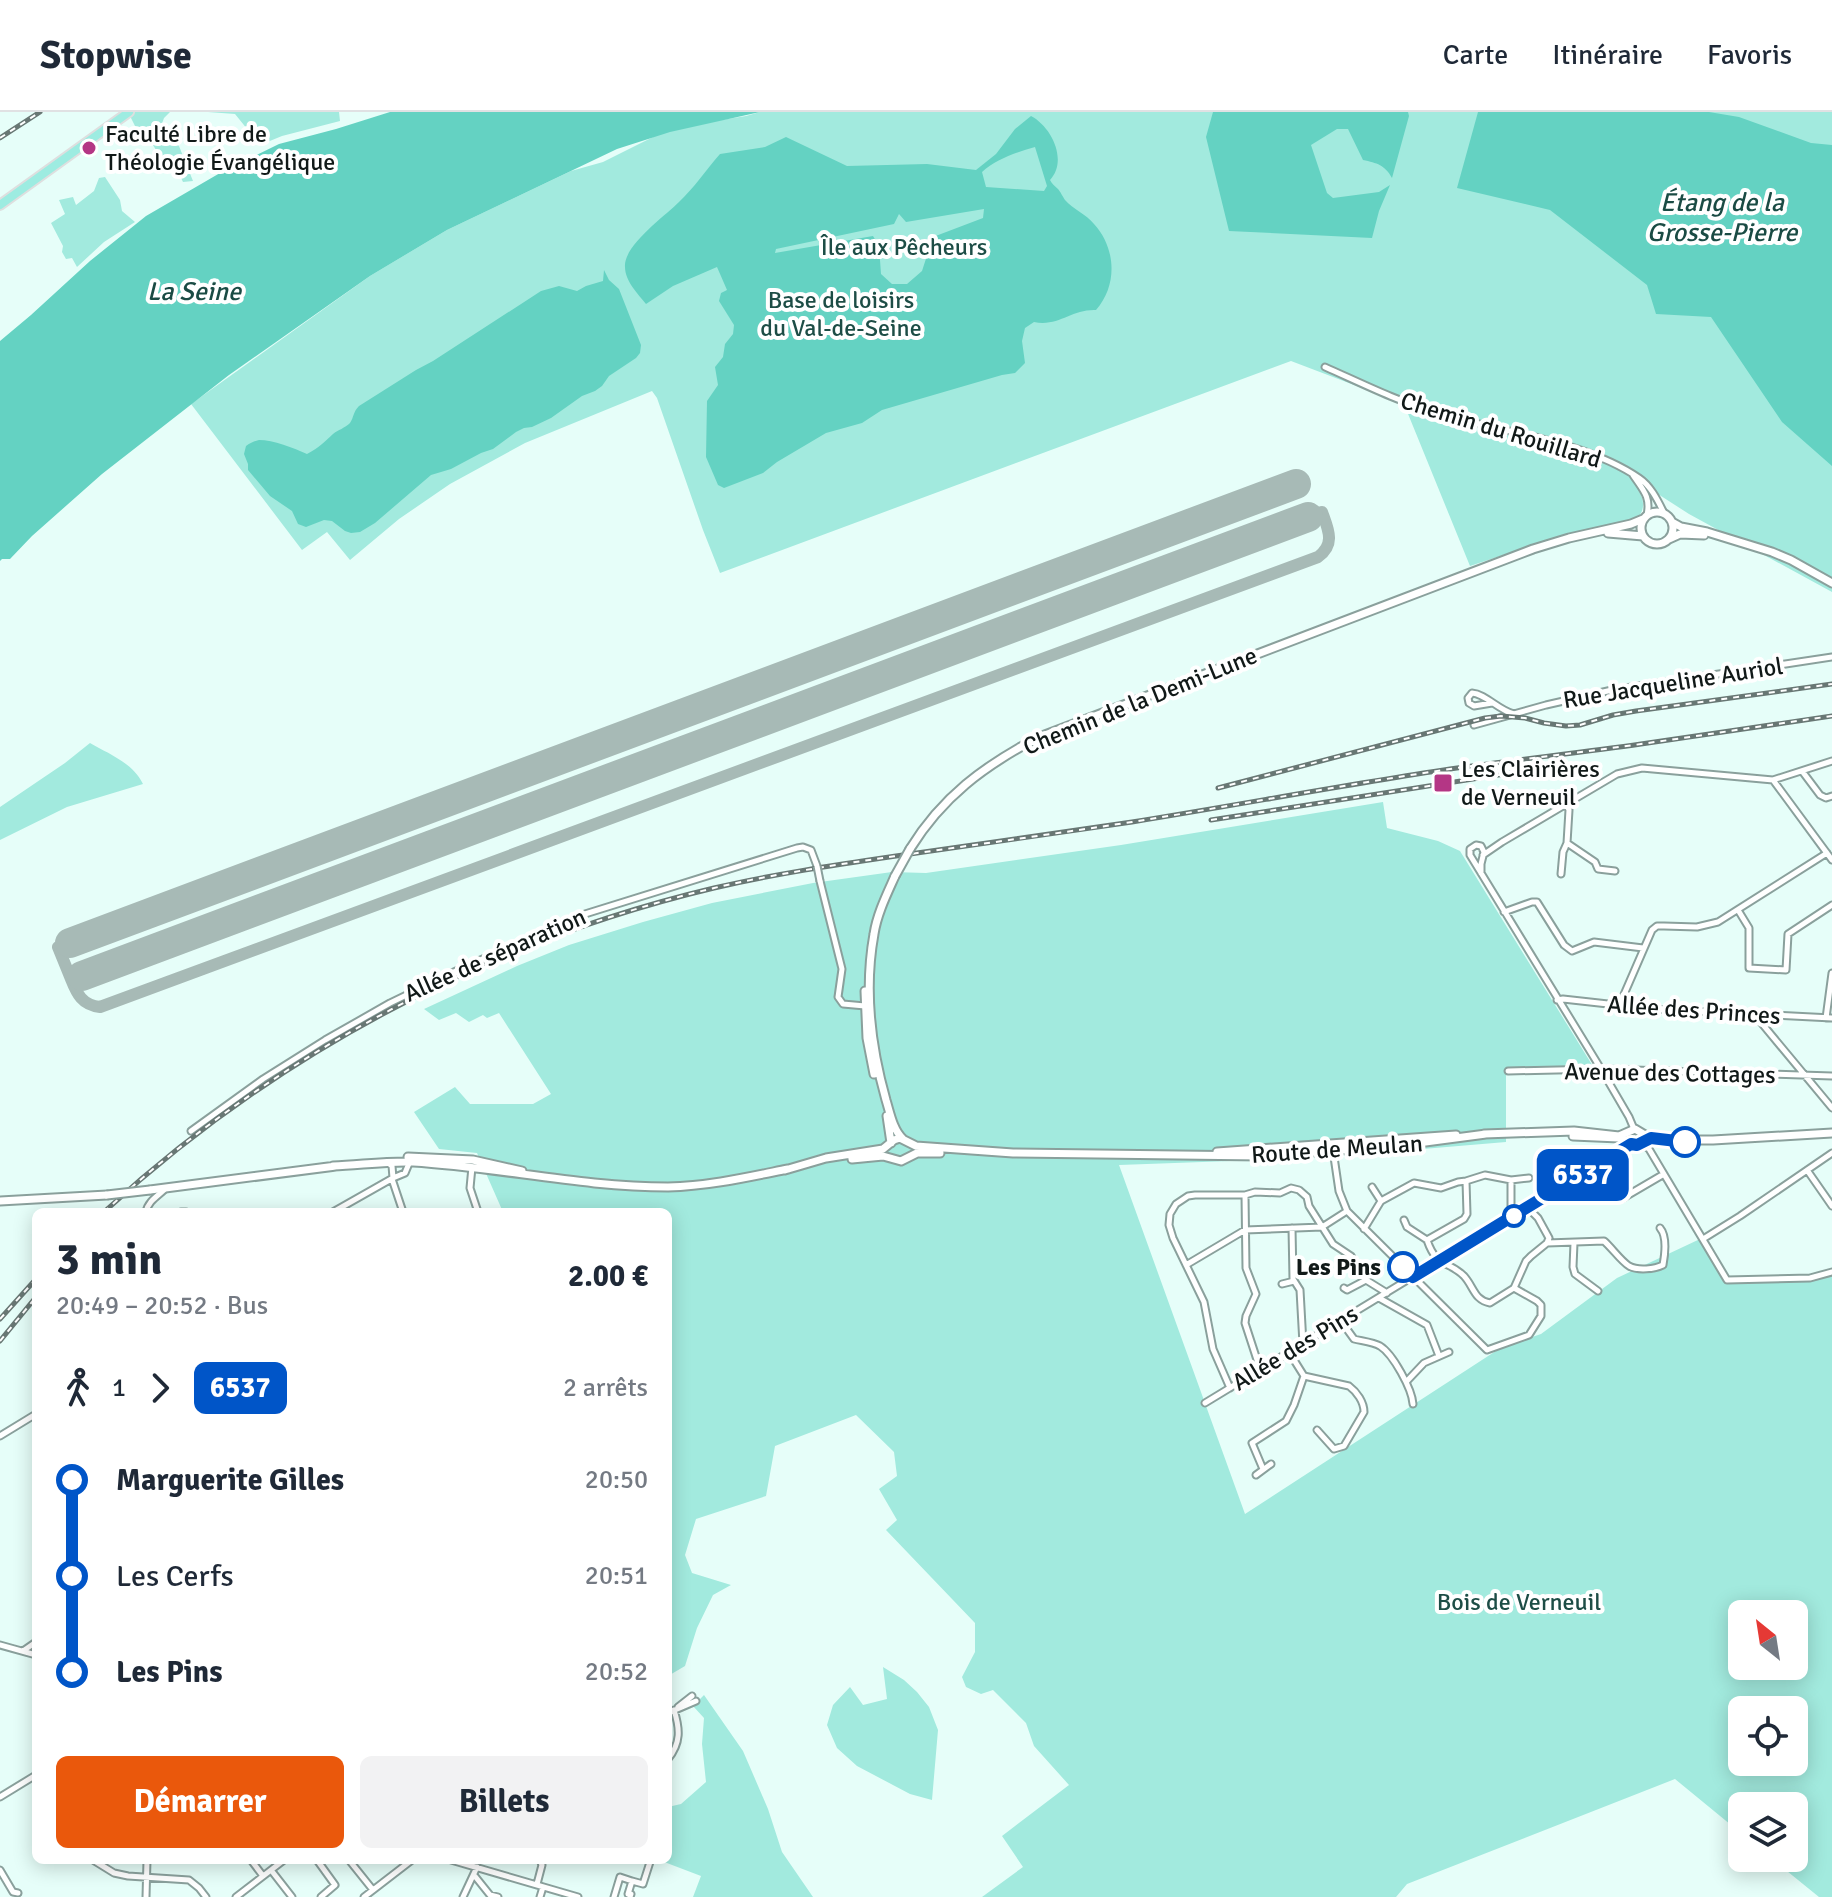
<!DOCTYPE html>
<html lang="fr">
<head>
<meta charset="utf-8">
<style>
	body { margin:0; font-family:Signika,sans-serif; background:#f2f2f3; color:#1f2937; height:100vh; display:flex; flex-direction:column; font-size:30px; white-space:nowrap }
	* { box-sizing:border-box; margin:0 }
	p { font-size:26px; color:#747a83 }
	.icon { flex:none; width:44px; height:44px; fill:none; stroke:currentColor; stroke-width:2; stroke-linecap:round; stroke-linejoin:round }
	.map { position:relative; flex:1; overflow:hidden }
	.drawer { position:absolute; left:32px; top:1096px; width:640px; height:656px; display:flex; flex-direction:column; background:#fff; border-radius:12px; box-shadow:0 4px 20px #0003 }
	.drawer>* { flex:none }
	.badge { padding:0 16px; border-radius:12px; font-size:28px; line-height:52px }
	.needle { width:52px; rotate:330deg }
	.controls { position:absolute; left:1728px; top:1488px; display:grid; gap:16px }
	.controls a { display:grid; place-items:center; width:80px; height:80px; border-radius:12px; background:#fff; box-shadow:0 4px 20px #0003; font-size:40px }
	.map>.badge { position:absolute; translate:-50% -50%; box-shadow:0 0 0 4px #fff }
	.legs { display:flex; align-items:center; gap:12px; height:88px; padding:0 24px; font-size:26px }
	.legs p { margin-inline-start:auto }
	.summary { display:flex; align-items:center; justify-content:space-between; height:136px; padding:0 24px }
	h1 { font-size:44px; font-weight:800; line-height:60px }
	.primary-button { display:flex; gap:16px; margin-top:auto; padding:16px 24px }
	.primary-button a { flex:1; height:92px; border-radius:12px; background:#ea580c; color:#fff; font-size:32px; font-weight:800; line-height:92px; text-align:center }
	.primary-button a+a { background:#f2f2f3; color:#1f2937 }
	ul { padding:0 24px; list-style:none }
	li { display:flex; align-items:center; gap:28px; height:96px; font-size:30px }
	li i { display:grid; place-items:center; width:12px; height:100%; margin:0 10px; background:currentColor }
	li i::after { content:''; width:20px; height:20px; margin:-10px; border:6px solid; border-radius:50%; background:#fff }
	li p { margin-inline-start:auto }
	li:first-child i { background:linear-gradient(#0000 50%,currentColor 0) }
	li:last-child i { background:linear-gradient(currentColor 50%,#0000 0) }
	header { display:flex; align-items:center; gap:48px; box-sizing:border-box; height:112px; padding:0 40px; background:#fff; border-bottom:2px solid #e0e1e3 }
	header strong { font-size:38px }
	nav { display:flex; gap:44px; margin-inline-start:auto; font-size:28px }
	.map>svg:first-child { display:block }
</style>
</head>
<body>
<header>
<strong>Stopwise</strong>
<nav><a>Carte</a><a>Itinéraire</a><a>Favoris</a></nav>
</header>
<div class="map">
<svg width="1832" height="1785" viewBox="0 0 1832 1785">
	<rect width="100%" height="100%" fill="#e6fef9"/>
	<path fill="#a2eade" fill-rule="evenodd" d="M135,0H170L164,6L160,17L179,34L193,69L183,70L173,49L159,43L150,28H142L130,4Z
		M208,0H339L340,9L282,24L260,33L235,2Z
		M760,0H1832V480L1689,402L1647,375L1636,372C1643,386 1648,396 1635,409L1570,421L1470,454L1404,292L1291,249L720,461L703,418L657,286L652,279L525,331L450,372L399,407L350,448L327,420L302,438L191,292L370,164L447,118L571,59L603,50L671,16L746,4Z
		M105,65L120,88L122,99L135,110L104,130L77,155L72,146L66,147L62,140L63,134L51,111L65,102L59,88L73,85L76,93L94,79L99,66Z
		M90,631C109,642 133,651 143,672L67,695L0,728V695L65,651Z
		M1383,690L1387,716L1438,729L1460,739L1594,956L1506,958V1030L1316,1046L1119,1053L1245,1402L1502,1235L1541,1222L1617,1166L1700,1127L1726,1171L1806,1170L1832,1163V1785H1819L1771,1746H1794V1694H1742V1722L1675,1667L1407,1772L1396,1785H982L1023,1755L1002,1724L1069,1673L1034,1634L1026,1611L993,1578L981,1582L966,1575L962,1565L975,1540V1511L886,1418L897,1408L879,1377L897,1364L894,1340L856,1303L775,1334L766,1384L696,1407L685,1443L692,1461L731,1473L713,1483L697,1516L685,1554L668,1564V1100H503L477,1041L439,1037L414,1000L455,975L470,992H533L551,982L499,901L487,906L483,903L469,910L456,901L439,908L424,897L517,854L569,833L643,810L712,791L813,771L892,760L926,761L1121,733ZM1742,1502H1794V1554H1742ZM1742,1598H1794V1650H1742Z
		M883,1555L904,1568L917,1580L929,1595L938,1618L932,1688L910,1682L857,1654L837,1636L827,1613L833,1593L850,1575L863,1593L887,1587Z
		M704,1583L743,1639L768,1697L782,1740L813,1785H693L701,1764L659,1748H668V1695L681,1692L706,1670L702,1632L704,1606L693,1594Z"/>
	<path fill="#64d2c2" fill-rule="evenodd" d="M390,0H760L670,20L617,37L447,118L370,164L229,263L102,362L32,424L10,447H2L0,449V229L31,203L90,149L146,104L220,61L279,32L336,17Z
		M1213,0H1408L1409,4L1392,66C1385,53 1377,51 1363,48L1348,17H1337L1311,33L1327,81L1333,86L1379,80L1390,73L1379,99L1372,126L1229,119L1206,25Z
		M1478,0H1709L1739,5L1811,31L1832,33V354L1782,310L1711,205L1656,202L1647,173L1550,98L1457,76Z
		M1031,4C1052,15 1068,49 1050,68C1052,72 1055,74 1058,77C1060,79 1063,85 1065,88C1073,97 1086,102 1094,112C1116,136 1118,173 1096,198C1071,197 1059,215 1034,210L1025,216L1022,229L1025,251L1015,261L1002,263L882,298L862,311L826,321L777,350L763,361L724,376L718,373L706,345L707,289L718,273L715,255L723,245L725,232L733,222L734,213L719,189L721,181L727,178L717,155L673,174L646,192C638,182 625,169 625,155C623,134 665,104 679,90C694,76 706,58 720,42L765,35L786,25L847,54L927,52L976,58L996,42L1015,17ZM1035,35L1047,74L1044,79L986,75L982,60C996,47 1017,40 1035,35ZM984,97L983,106L933,125L922,159L907,172H892L881,162L879,134L873,124L775,141L776,137L894,112L899,102L906,110Z
		M604,158L609,168L619,177L641,233L640,241L636,246L609,264L602,274L595,279L582,284L551,306L532,315L524,316L516,320L493,337L481,341L451,357L431,363L375,411L360,420L351,421L345,419L332,409L324,408L306,415L298,412L292,399L270,384L248,358V352L244,342L246,334C250,331 254,329 259,328C273,328 294,336 307,342C320,335 323,331 333,322C338,318 345,316 350,311C354,305 353,300 359,294L416,258L433,249L541,179L559,174L577,179L586,174L603,169Z"/>
	<g fill="none" stroke-linecap="round" stroke-linejoin="round">
		<path stroke="#a7bab6" stroke-width="12" d="M70,831L58,835L71,867
			M82,864L71,867C77,882 82,893 100,895L1318,445C1336,432 1328,417 1322,400L1308,405"/>
		<path stroke="#a7bab6" stroke-width="30" d="M70,831L1296,372
			M82,864L1308,405"/>
		<defs>
			<path id="street" d="M1325,255C1361,271 1397,289 1434,300C1498,320 1584,328 1639,366C1651,374 1658,389 1664,401
				M1633,363C1643,378 1651,385 1647,403
				M1492,591L1474,594L1469,591L1468,586L1472,581C1486,582 1498,598 1514,602
				M1474,613L1546,593L1612,578L1832,545
				M1802,659L1820,683L1826,686L1832,684
				M1773,668L1832,748
				M1566,692L1569,698L1567,731L1595,750L1598,757L1615,759
				M1483,743L1502,730L1617,662L1642,656L1773,668L1832,649
				M1481,761V752L1484,740L1481,734L1476,733L1470,737V743L1601,957L1629,1005L1634,1017
				M1561,762L1563,740L1567,731
				M820,769L842,857L838,885L843,892L865,894
				M1738,798L1749,816V856L1786,858L1788,822L1832,793
				M1504,800L1532,790H1537L1564,833L1572,839L1594,830L1643,836
				M1557,888L1563,887L1653,897L1832,906
				M1619,894L1652,818L1657,814H1664L1697,815L1718,810L1827,741
				M1754,902L1832,996
				M1826,906L1832,861
				M1508,959L1601,957L1832,964
				M191,1019L263,967L325,928L390,891L462,856L585,802L797,736L803,735L811,738L817,754
				M1640,1030L1649,1037L1727,1168L1810,1166L1832,1160
				M1333,1038L1339,1079L1347,1099L1487,1238L1529,1223L1541,1204V1193L1537,1189L1514,1176
				M387,1050L392,1054L393,1066
				M472,1055L470,1076L478,1100
				M1807,1058L1832,1094
				M392,1067L403,1100
				M1511,1068V1101L1513,1105
				M1466,1069L1467,1102L1464,1107L1427,1128C1437,1157 1448,1148 1464,1164C1474,1175 1474,1188 1490,1191L1514,1176L1526,1149L1531,1144L1547,1131L1549,1126L1538,1106L1528,1096
				M1372,1075L1381,1089
				M1245,1083L1246,1156L1256,1182L1246,1204L1245,1211L1260,1257
				M1623,1086L1664,1062
				M146,1100C148,1089 158,1084 165,1077
				M181,1100H186
				M333,1100L393,1066L405,1061L410,1049
				M1404,1108L1407,1115L1427,1128
				M1292,1116L1293,1167L1300,1178L1303,1232
				M1364,1117L1381,1089L1414,1071L1441,1076L1458,1070L1466,1069L1485,1063L1511,1068L1529,1066
				M1703,1127L1740,1104L1832,1041
				M1547,1131L1604,1129C1612,1136 1621,1149 1629,1154C1638,1159 1655,1157 1663,1153C1665,1142 1667,1124 1660,1116
				M1574,1131L1573,1155L1575,1162L1598,1179
				M1186,1153L1245,1118L1322,1115L1347,1099
				M1282,1172L1294,1169
				M1344,1176L1347,1178L1366,1168
				M1379,1186L1427,1213L1439,1244
				M1341,1209L1354,1227C1362,1229 1373,1230 1380,1234C1393,1242 1412,1277 1413,1292
				M1304,1264L1349,1274C1357,1280 1364,1290 1364,1300L1344,1334L1334,1337L1317,1318
				M1407,1269L1424,1251L1449,1240
				M1230,1276L1213,1237L1204,1190L1173,1126L1169,1113L1170,1102L1176,1092L1188,1084L1195,1083H1245L1255,1080L1280,1081L1291,1076L1299,1078L1307,1085L1309,1094L1333,1132L1351,1144L1366,1168L1387,1181
				M1205,1291L1631,1032
				M0,1324L36,1302
				M1263,1357L1252,1331L1286,1309L1294,1293L1304,1264L1289,1240
				M1256,1363L1271,1352
				M0,1533L36,1543
				M23,1539L36,1530
				M678,1595L692,1584
				M668,1601L696,1589
				M668,1647C681,1631 680,1617 674,1598
				M0,1685L36,1663
				M93,1748L114,1761L128,1764L189,1768L199,1776L206,1785
				M251,1748L263,1764
				M317,1748L335,1773L321,1785
				M349,1748L373,1778
				M451,1748L578,1785
				M0,1758L13,1780L18,1781
				M271,1758L292,1785
				M474,1763L490,1783L498,1785
				M537,1772L542,1753L540,1748
				M146,1785L147,1748
				M236,1785L284,1748
				M364,1785L412,1748
				M463,1785L477,1755
				M540,1785L543,1775
				M614,1785L620,1765L632,1769
				M630,1785L631,1782H628L632,1769L643,1772L650,1750"/>
			<path id="secondary" d="M1641 416a16 16 0 1 1 32 0a16 16 0 1 1-32 0Z
				M1672,410L1681,415L1707,420L1772,440L1791,448L1832,471
				M1608,421L1643,424
				M1669,427L1680,422L1704,423
				M910,737C942,685 984,654 1037,626L1533,437L1569,426L1631,412L1643,407
				M895,764C887,782 877,802 874,822C864,877 871,935 886,988C890,1001 893,1018 903,1027
				M865,879L867,926L874,962
				M887,1004L891,1031
				M1484,1022L1574,1019L1619,1024L1635,1017L1650,1026L1672,1028H1713L1832,1021
				M1573,1024L1619,1026L1635,1033L1641,1029L1642,1022
				M1217,1040L1456,1023
				M408,1045L473,1048L522,1059
				M852,1047L883,1044L901,1049L917,1041H940
				M333,1054C360,1053 386,1049 413,1050C498,1055 582,1075 668,1075C709,1074 748,1065 788,1057
				M785,1058L826,1046L883,1037L894,1028L900,1026L916,1034L1013,1041L1261,1044L1395,1034L1486,1022
				M150,1078L336,1054
				M0,1089L107,1083"/>
			<path id="primary" d="M0,93L129,0"/>
		</defs>
		<use href="#street" stroke="#8aa09c" stroke-width="9"/>
		<use href="#secondary" stroke="#8aa09c" stroke-width="11"/>
		<use href="#primary" stroke="#dedfdf" stroke-width="12"/>
		<use href="#street" stroke="#fff" stroke-width="5"/>
		<use href="#secondary" stroke="#fff" stroke-width="7"/>
		<use href="#primary" stroke="#9dece1" stroke-width="8"/>
		<defs>
			<path id="rail" d="M0,26L40,0
				M1218,676L1485,606L1501,604L1525,606L1544,611L1566,614L1580,613L1613,603L1636,599L1832,572
				M1211,708L1563,653
				M104,1100C276,942 487,830 714,776C774,762 835,753 896,744C974,733 1053,722 1132,710C1238,693 1343,673 1450,657C1513,648 1577,641 1641,632C1705,623 1768,613 1832,604
				M0,1207L36,1167
				M0,1229L36,1185"/>
		</defs>
		<use href="#rail" stroke="#687774" stroke-width="5"/>
		<use href="#rail" stroke="#fff" stroke-width="2" stroke-dasharray="6" stroke-linecap="butt"/>
		<defs>
			<path id="street-bridge" d="M817,754L820,769"/>
			<path id="secondary-bridge" d="M895,764L910,737
				M107,1083L150,1078"/>
		</defs>
		<use href="#street-bridge" stroke="#8aa09c" stroke-width="9" stroke-linecap="butt"/>
		<use href="#secondary-bridge" stroke="#8aa09c" stroke-width="11" stroke-linecap="butt"/>
		<use href="#street-bridge" stroke="#fff" stroke-width="5"/>
		<use href="#secondary-bridge" stroke="#fff" stroke-width="7"/>
	</g>
	<g fill="none" stroke-linecap="round" stroke-linejoin="round">
		<defs>
			<path id="line-1" d="M1403,1155L1413,1165L1631,1032L1637,1033L1651,1026L1685,1030"/>
		</defs>
		<use href="#line-1" stroke="#fff" stroke-width="18"/>
		<use href="#line-1" stroke="#0055c8" stroke-width="12"/>
	</g>
	<g fill="#b43685" stroke="#fff" stroke-width="3">
		<circle cx="89" cy="36" r="8"/>
		<rect x="1433" y="661" width="20" height="20" rx="4"/>
	</g>
	<g fill="#fff" stroke="#0055c8" stroke-width="4">
		<circle cx="1685" cy="1030" r="14"/>
		<circle cx="1514" cy="1104" r="10"/>
		<circle cx="1403" cy="1155" r="14"/>
	</g>
	<g text-anchor="middle" stroke-width="8" stroke-linejoin="round" paint-order="stroke">
		<g font-size="24" fill="#111918" stroke="#fff" text-anchor="start">
			<text x="105" y="30">Faculté Libre de<tspan x="105" dy="28">Théologie Évangélique</tspan></text>
			<text x="1461" y="665">Les Clairières<tspan x="1461" dy="28">de Verneuil</tspan></text>
		</g>
		<g font-size="24" fill="#1d4d46" stroke="#fff">
			<text x="904" y="143">Île aux Pêcheurs</text>
			<text x="841" y="196">Base de loisirs<tspan x="841" dy="28">du Val-de-Seine</tspan></text>
			<text x="1519" y="1498">Bois de Verneuil</text>
		</g>
		<g font-size="24" fill="#111918" stroke="#fff">
			<text transform="translate(1501 318) rotate(17)" y="8">Chemin du Rouillard</text>
			<text transform="translate(1673 571) rotate(-9)" y="8">Rue Jacqueline Auriol</text>
			<text transform="translate(1140 589) rotate(-22)" y="8">Chemin de la Demi-Lune</text>
			<text transform="translate(495 843) rotate(-24)" y="8">Allée de séparation</text>
			<text transform="translate(1694 898) rotate(4)" y="8">Allée des Princes</text>
			<text transform="translate(1670 961) rotate(1)" y="8">Avenue des Cottages</text>
			<text transform="translate(1337 1037) rotate(-4)" y="8">Route de Meulan</text>
			<text transform="translate(1295 1236) rotate(-31)" y="8">Allée des Pins</text>
		</g>
		<g font-size="24" font-weight="bold" fill="#111918" stroke="#fff" text-anchor="end">
			<text x="1381" y="1163">Les Pins</text>
		</g>
		<g font-size="26" font-style="italic" fill="#1a4b44" stroke="#fff">
			<text x="1722" y="99">Étang de la<tspan x="1722" dy="30">Grosse-Pierre</tspan></text>
			<text x="194" y="188">La Seine</text>
		</g>
	</g>
</svg>
<div class="controls">
<a><svg class="needle" viewBox="-14 -14 28 28"><path d="M0-13l5 13h-10z" fill="#e53935"/><path d="M0 13l5-13h-10z" fill="#747a83"/></svg></a>
<a><svg class="icon" aria-label="locate" viewBox="0 0 24 24"><circle cx="12" cy="12" r="6"/><path d="M12 2v4M12 18v4M2 12h4M18 12h4"/></svg></a>
<a><svg class="icon" aria-label="layers" viewBox="0 0 24 24"><path d="M12 4l9 5-9 5-9-5zM3 14l9 5 9-5"/></svg></a>
</div>
<b class="badge" style="left:1583px;top:1063px;background:#0055c8;color:#fff">6537</b>
<section class="drawer">
<div class="summary"><div><h1>3 min</h1><p>20:49 – 20:52 · Bus</p></div><b>2.00 €</b></div>
<div class="legs"><svg class="icon" aria-label="walk" viewBox="0 0 24 24"><circle cx="13" cy="4" r="2"/><path d="M13 8l-2 6 4 7M11 14l-3 7M7 12l3-4h3l4 4"/></svg>1<svg class="icon" aria-label="forward" viewBox="0 0 24 24"><path d="M9 5l7 7-7 7"/></svg><b class="badge" style="background:#0055c8;color:#fff">6537</b><p>2 arrêts</p></div>
<ul>
<li><i style="color:#0055c8"></i><b>Marguerite Gilles</b><p>20:50</p></li>
<li><i style="color:#0055c8"></i><span>Les Cerfs</span><p>20:51</p></li>
<li><i style="color:#0055c8"></i><b>Les Pins</b><p>20:52</p></li>
</ul>
<div class="primary-button"><a>Démarrer</a><a>Billets</a></div>
</section>
</div>
</body>
</html>
